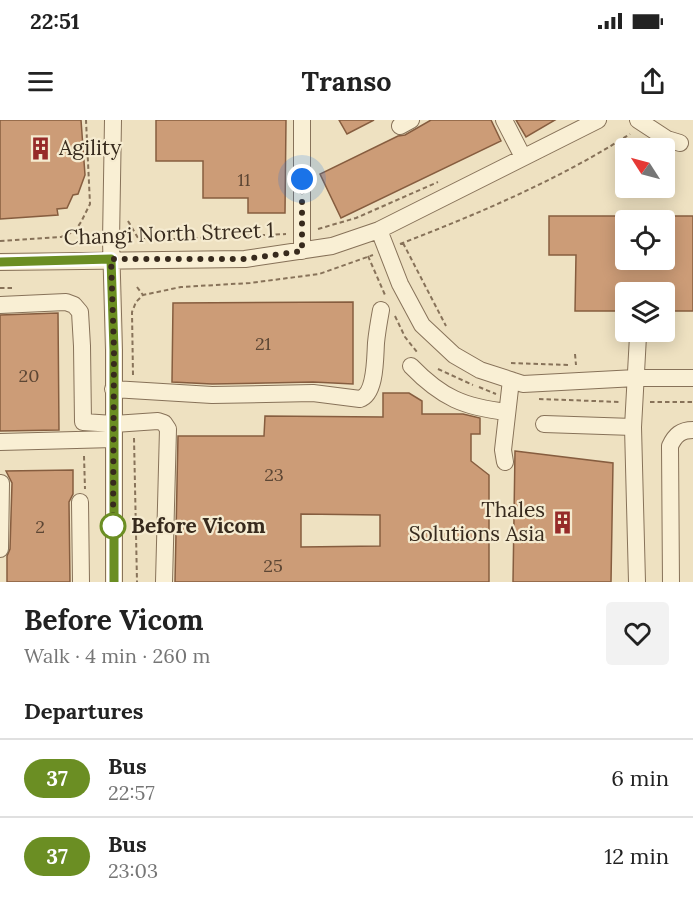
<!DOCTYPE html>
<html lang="en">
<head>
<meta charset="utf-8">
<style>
	body { margin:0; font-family:Lora,serif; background:#f2f2f2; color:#222; height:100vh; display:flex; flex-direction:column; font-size:22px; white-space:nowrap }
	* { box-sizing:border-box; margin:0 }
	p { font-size:20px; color:#767676 }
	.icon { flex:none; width:33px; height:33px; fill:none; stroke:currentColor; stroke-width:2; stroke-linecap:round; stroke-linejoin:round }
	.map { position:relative; height:462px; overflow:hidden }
	.side { display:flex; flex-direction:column; background:#fff; flex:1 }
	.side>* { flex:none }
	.badge { padding:0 12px; border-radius:20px; font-size:21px; line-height:39px }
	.needle { width:39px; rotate:306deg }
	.buttons { position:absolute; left:615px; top:18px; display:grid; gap:12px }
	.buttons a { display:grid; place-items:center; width:60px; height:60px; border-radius:6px; background:#fff; box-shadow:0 3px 15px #0003; font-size:30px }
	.you { position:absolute; width:30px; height:30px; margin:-15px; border:4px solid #fff; border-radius:50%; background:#1a73e8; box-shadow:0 0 0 9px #1a73e833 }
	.map>.badge { position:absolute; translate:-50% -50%; box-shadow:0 0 0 3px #fff }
	h2 { padding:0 24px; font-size:22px; line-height:54px }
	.round { display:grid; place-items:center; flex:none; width:63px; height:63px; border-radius:6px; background:#f2f2f2 }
	.summary { display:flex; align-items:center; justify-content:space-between; height:102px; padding:0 24px }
	h1 { font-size:28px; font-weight:700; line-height:45px }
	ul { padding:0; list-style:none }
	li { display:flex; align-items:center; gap:18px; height:78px; padding:0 24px; border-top:2px solid #e0e0e0 }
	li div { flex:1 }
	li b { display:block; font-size:22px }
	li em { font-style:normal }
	li .badge { min-width:66px; font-weight:700; text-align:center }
	.status { display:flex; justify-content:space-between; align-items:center; height:42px; padding:0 30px; background:#fff; direction:ltr }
	.status svg { height:16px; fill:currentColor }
	header { display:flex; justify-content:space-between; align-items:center; height:78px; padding:0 24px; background:#fff; font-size:27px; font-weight:700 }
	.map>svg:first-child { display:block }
</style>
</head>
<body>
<div class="status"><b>22:51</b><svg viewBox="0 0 49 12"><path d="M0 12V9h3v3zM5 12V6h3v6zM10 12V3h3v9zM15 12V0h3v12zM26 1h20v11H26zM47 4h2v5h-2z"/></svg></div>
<header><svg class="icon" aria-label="menu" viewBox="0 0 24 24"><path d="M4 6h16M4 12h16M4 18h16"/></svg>Transo<svg class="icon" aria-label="share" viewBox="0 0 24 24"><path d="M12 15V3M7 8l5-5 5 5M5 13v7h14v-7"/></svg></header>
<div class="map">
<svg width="693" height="462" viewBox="0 0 693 462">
	<rect width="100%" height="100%" fill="#eee1c1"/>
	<path fill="#cc9c77" stroke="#865d3f" stroke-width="1.5" fill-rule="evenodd" d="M0,0H81L85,55L78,74L73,75L67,88L57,89L58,95L0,99Z
		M156,0H286L285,93H248V78H203V41H156Z
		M339,0H374L347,14Z
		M431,0H491L501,21L341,98L320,54L398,16L405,15Z
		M516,0H555L526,17Z
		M549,96H626V140H664V96H693V191H664V172H626V191H575L576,135H549Z
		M353,182V264L313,262L212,264L172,262L173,183Z
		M58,193L59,310L0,311V195Z
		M383,273H409L422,281V294H463L480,298V314H471V341L489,355V462H175L178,316H264L265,296L383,297ZM301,394L380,395V426L301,427Z
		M515,331L613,343L611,462H513Z
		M73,350V374L69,382L70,462H7V436L10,429L12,363L6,351Z"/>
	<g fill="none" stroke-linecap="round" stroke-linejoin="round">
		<defs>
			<path id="minor" d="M113,0L111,121L114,230V462
				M302,0V131
				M504,0L523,37
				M638,0L667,19L680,23
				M400,6L411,0
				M379,110L400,164L422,205L454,235L480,250L523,264L636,258H693
				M0,142L245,139L332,126L379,110L598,0
				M0,185L66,182L74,185L80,192L82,226L83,302L114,304L158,301L164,303L168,309L164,462
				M411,246C442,278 464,287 507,292
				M113,269L212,275L313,273L360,279C376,274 375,238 376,223C377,212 379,201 381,190
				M544,304L633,307
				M0,322L114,319
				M505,342L503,330L511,260
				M80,382L81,462
				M0,429L1,363
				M637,462L633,307L638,216
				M671,462L670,326C675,315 681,310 693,310"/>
		</defs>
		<use href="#minor" stroke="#877259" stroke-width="18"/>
		<path stroke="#877259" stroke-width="2" stroke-dasharray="4.5 3" stroke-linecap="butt" d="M128,101L138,118L150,120L286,114
			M318,109L356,98L438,62
			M75,111L84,121
			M0,121L61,117L75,111L81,102L90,84L86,0
			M403,123L446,206
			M400,124C480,93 558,60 630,14
			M368,136L385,175
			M137,167L143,175
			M0,168H13
			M395,196L405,217L417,232
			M575,234L576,245
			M511,243L571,245
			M438,249L473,265
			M133,255L132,192L136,182L143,175L181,167L250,163L319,154L373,135
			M479,267L496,274
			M539,279L621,282
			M650,282H693
			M134,318L137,462
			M84,336L85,369"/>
		<use href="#minor" stroke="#f9efd4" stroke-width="16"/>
	</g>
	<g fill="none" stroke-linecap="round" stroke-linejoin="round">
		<defs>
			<path id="line" d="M0,142L111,139L114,230V462"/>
		</defs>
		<use href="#line" stroke="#fff" stroke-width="14"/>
		<use href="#line" stroke="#6b8e23" stroke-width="9"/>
		<path stroke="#372a1d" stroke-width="6" stroke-dasharray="0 10.8" d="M113,406L114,230L111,139H245L302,131V59"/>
	</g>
	<defs>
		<symbol id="building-bare" viewBox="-9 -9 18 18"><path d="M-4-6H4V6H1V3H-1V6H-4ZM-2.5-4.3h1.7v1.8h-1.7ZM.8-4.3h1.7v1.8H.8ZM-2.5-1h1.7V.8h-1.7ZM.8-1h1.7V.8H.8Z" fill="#962b29" stroke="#f5ebd0" stroke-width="2.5" paint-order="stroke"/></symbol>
	</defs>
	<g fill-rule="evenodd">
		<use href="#building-bare" x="24" y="12" width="33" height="33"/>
		<use href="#building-bare" x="546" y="386" width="33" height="33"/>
	</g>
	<circle fill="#fff" stroke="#6b8e23" stroke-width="3" cx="113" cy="406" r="12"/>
	<g text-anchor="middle" stroke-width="4.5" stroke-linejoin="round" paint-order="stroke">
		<g font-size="18" fill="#5c4634">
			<text x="244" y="66">11</text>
			<text x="263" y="230">21</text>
			<text x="29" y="262">20</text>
			<text x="274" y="361">23</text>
			<text x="40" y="413">2</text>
			<text x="273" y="452">25</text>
		</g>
		<g font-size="21" fill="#372a1d" stroke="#f5ebd0" text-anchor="start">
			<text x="59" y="35">Agility</text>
			<text x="545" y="397" text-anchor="end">Thales<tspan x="545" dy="24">Solutions Asia</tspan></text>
		</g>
		<g font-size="21" fill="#372a1d" stroke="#f5ebd0">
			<text transform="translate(169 114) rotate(-2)" y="7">Changi North Street 1</text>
		</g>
		<g font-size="21" font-weight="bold" fill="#372a1d" stroke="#f5ebd0" text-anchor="start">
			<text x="131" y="413">Before Vicom</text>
		</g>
	</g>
</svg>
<div class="buttons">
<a><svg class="needle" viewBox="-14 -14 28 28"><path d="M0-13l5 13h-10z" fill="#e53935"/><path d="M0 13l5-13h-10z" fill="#767676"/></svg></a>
<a><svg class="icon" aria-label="locate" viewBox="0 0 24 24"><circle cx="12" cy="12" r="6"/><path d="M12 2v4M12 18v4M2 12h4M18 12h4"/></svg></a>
<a><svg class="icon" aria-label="layers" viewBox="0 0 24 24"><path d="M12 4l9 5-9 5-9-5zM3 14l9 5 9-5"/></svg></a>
</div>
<div class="you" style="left:302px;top:59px"></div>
</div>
<section class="side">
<div class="summary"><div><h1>Before Vicom</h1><p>Walk · 4 min · 260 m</p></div><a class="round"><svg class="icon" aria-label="heart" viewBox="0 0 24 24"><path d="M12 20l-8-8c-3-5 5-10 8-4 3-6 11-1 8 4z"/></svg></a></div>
<h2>Departures</h2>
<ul>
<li><span class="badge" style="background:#6b8e23;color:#fff">37</span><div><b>Bus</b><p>22:57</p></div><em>6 min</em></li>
<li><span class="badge" style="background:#6b8e23;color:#fff">37</span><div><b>Bus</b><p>23:03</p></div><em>12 min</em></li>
</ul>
</section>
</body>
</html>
